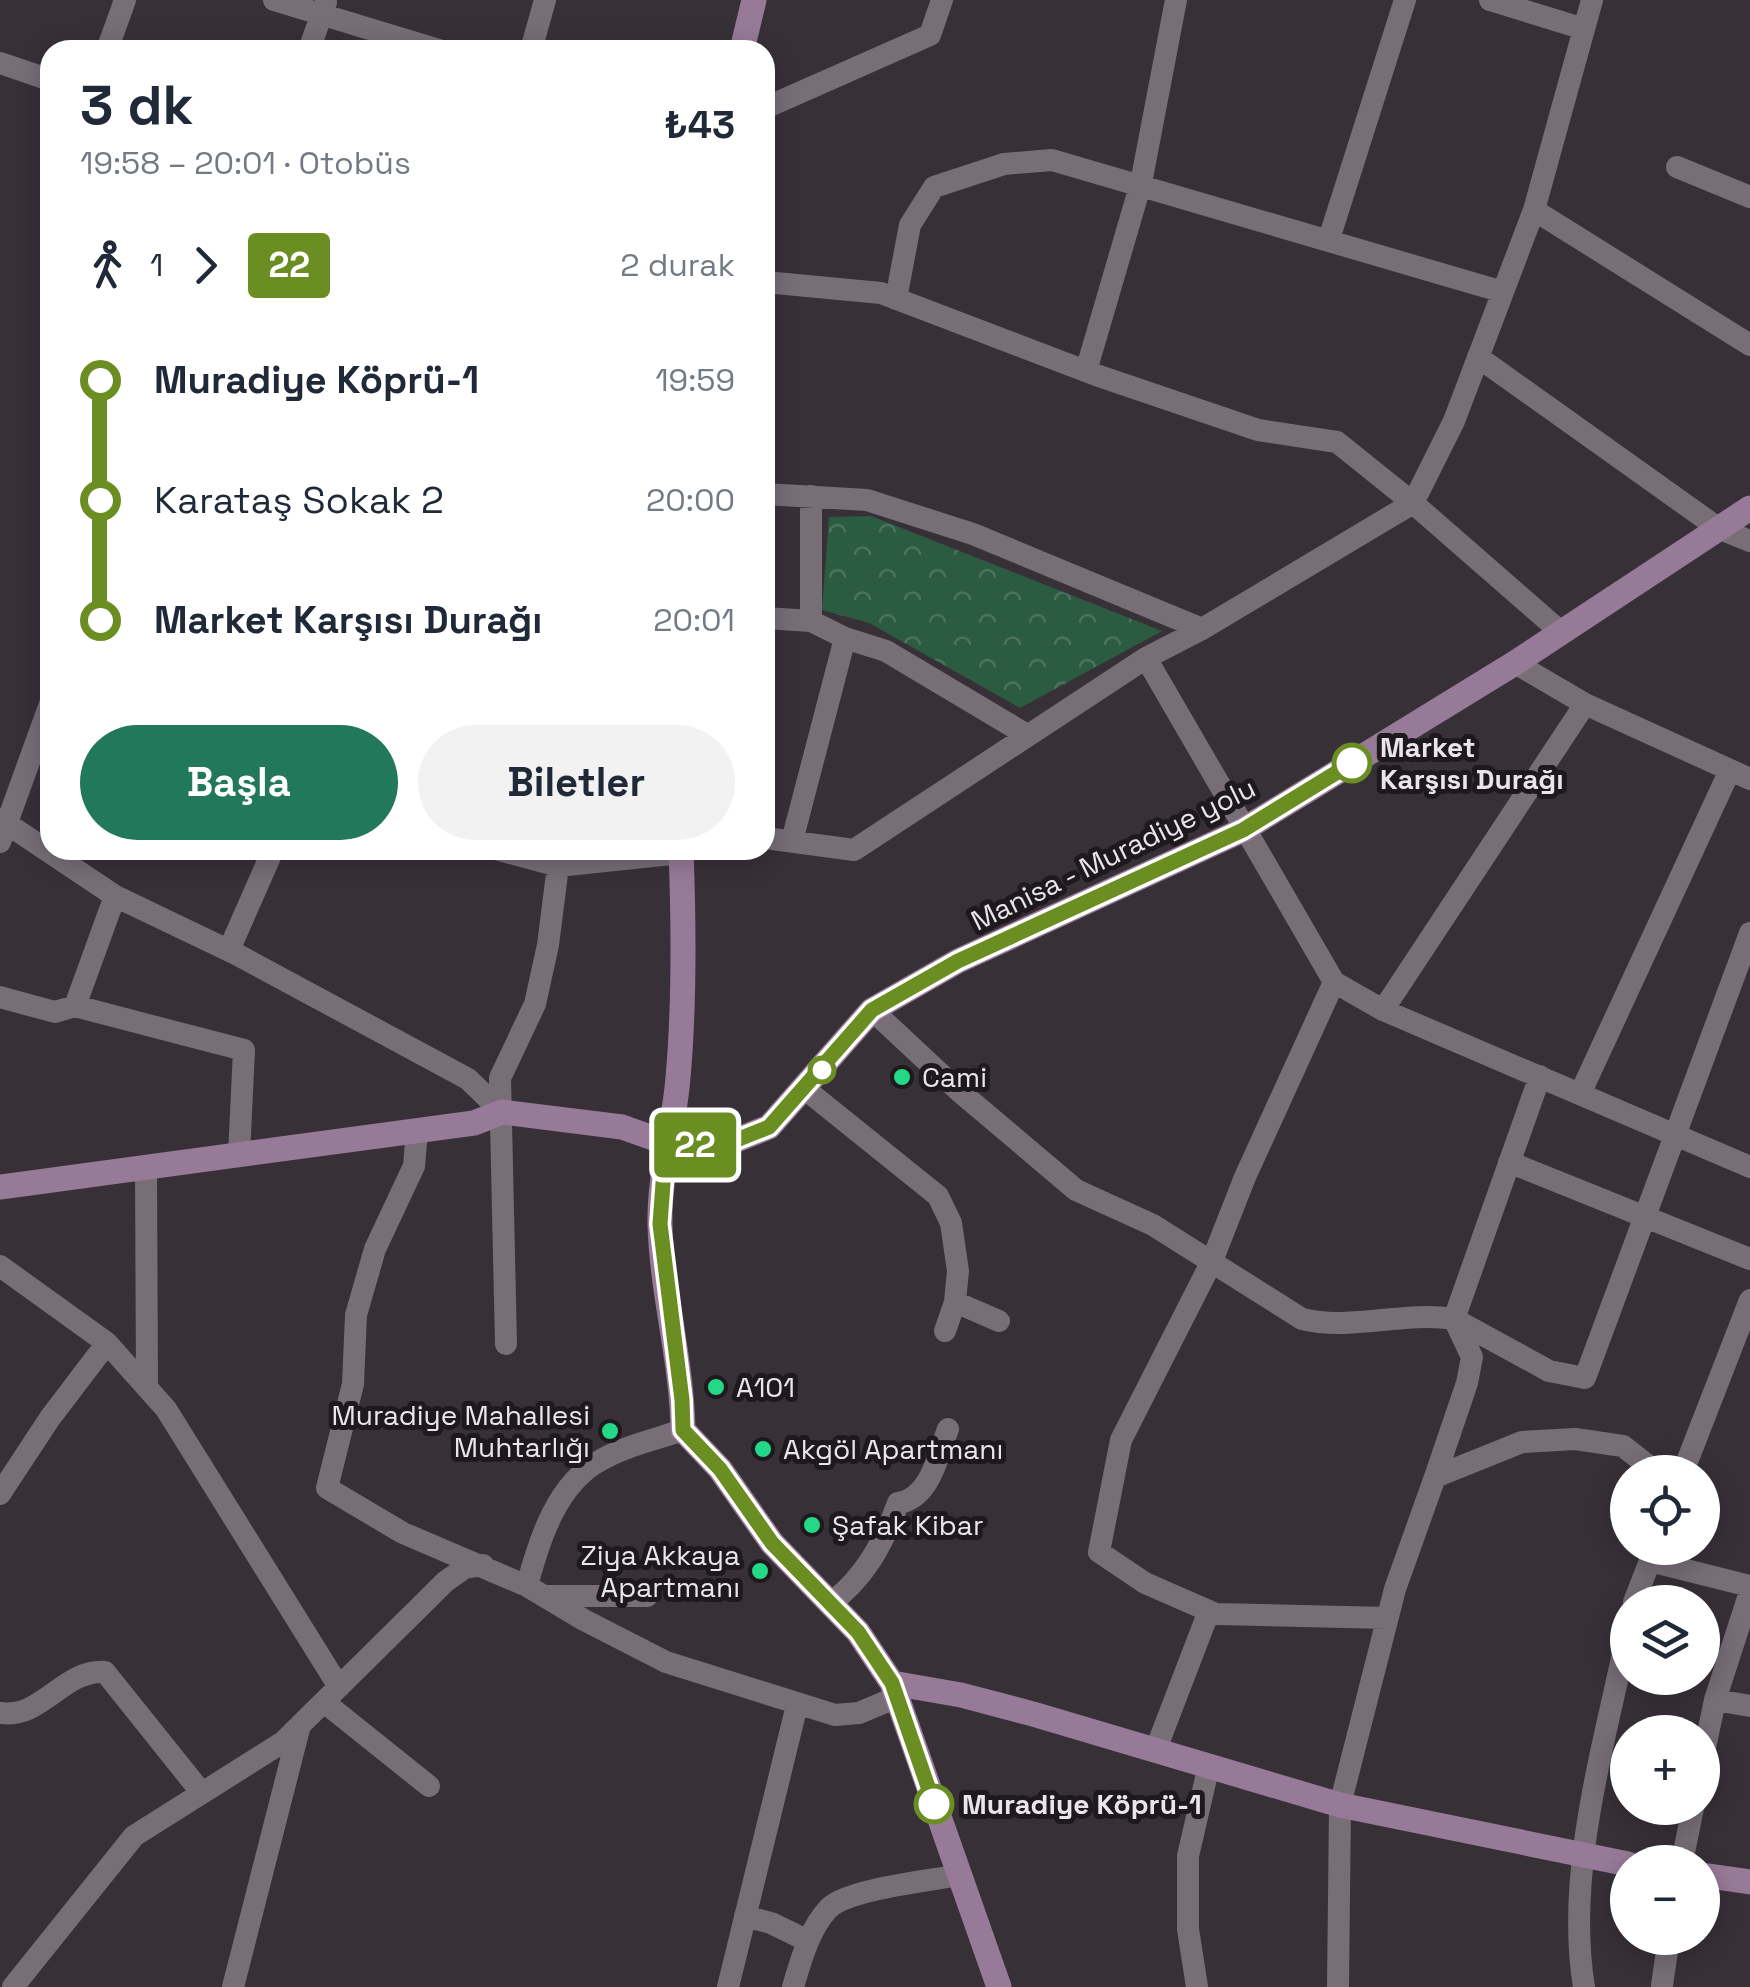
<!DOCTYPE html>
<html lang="tr">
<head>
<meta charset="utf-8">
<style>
	body { margin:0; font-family:"Space Grotesk",sans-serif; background:#f2f2f3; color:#1f2937; height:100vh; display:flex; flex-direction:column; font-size:38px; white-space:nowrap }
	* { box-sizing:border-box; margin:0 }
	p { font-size:32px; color:#747a83 }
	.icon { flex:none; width:55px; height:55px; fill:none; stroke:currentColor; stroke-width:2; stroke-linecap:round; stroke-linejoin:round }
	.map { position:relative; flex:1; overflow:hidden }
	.drawer { position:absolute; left:40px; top:40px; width:735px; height:820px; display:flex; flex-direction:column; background:#fff; border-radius:30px; box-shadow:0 5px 25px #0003 }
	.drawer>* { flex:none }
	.badge { padding:0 20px; border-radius:8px; font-size:35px; line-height:65px }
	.tools { position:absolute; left:1610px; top:1455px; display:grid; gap:20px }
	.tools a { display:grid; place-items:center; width:110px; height:110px; border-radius:50%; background:#fff; box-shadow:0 5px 25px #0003; font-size:50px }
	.map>.badge { position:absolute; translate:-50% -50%; box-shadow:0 0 0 5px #fff }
	.legs { display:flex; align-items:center; gap:15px; height:110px; padding:0 40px; font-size:32px }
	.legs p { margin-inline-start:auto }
	.overview { display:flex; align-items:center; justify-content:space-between; height:170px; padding:0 40px }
	h1 { font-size:55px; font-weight:700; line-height:75px }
	.primary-button { display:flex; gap:20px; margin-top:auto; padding:20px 40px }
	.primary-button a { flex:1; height:115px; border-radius:60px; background:#21785b; color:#fff; font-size:40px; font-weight:700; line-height:115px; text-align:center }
	.primary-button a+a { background:#f2f2f3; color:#1f2937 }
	ul { padding:0 40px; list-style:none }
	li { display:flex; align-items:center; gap:35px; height:120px; font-size:38px }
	li i { display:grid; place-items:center; width:15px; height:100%; margin:0 12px; background:currentColor }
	li i::after { content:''; width:25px; height:25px; margin:-12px; border:8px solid; border-radius:50%; background:#fff }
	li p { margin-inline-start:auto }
	li:first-child i { background:linear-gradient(#0000 50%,currentColor 0) }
	li:last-child i { background:linear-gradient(currentColor 50%,#0000 0) }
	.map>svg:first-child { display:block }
</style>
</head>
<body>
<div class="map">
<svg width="1750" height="1987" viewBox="0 0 1750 1987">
	<defs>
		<pattern id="forest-crowns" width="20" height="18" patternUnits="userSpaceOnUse" patternTransform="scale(2.5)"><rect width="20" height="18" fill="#2b5b40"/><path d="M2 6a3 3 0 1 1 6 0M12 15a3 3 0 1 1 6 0" fill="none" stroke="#4a725c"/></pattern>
	</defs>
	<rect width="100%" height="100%" fill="#383037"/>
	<path fill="url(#forest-crowns)" d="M871,516L1162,631L1020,708L869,623L822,610L829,517Z"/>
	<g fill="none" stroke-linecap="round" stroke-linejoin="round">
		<path stroke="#776e76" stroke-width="22" d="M274,0L439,50
			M1490,0L1584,29
			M107,50L125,0
			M309,50L326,2
			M531,50L545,0
			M0,63L50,80
			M765,108L930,35L942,0
			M1677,167L1750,197
			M1534,210L1750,345
			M1329,239L1405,0
			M765,282L881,293L1096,375L1258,430L1337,442L1413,503L1562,633
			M896,299L910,225L934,187L1004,164L1052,160L1503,292
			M1478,357L1718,528L1750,541
			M1086,371L1141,183L1176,0
			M765,494L867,500L973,534L1202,629
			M765,618L811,621L845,638L886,651L1027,735
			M811,621V496
			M1146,658L1334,982L1383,1010L1750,1167
			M1515,663L1585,704L1750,779
			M0,819L115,896L236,954L468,1079L502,1112
			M765,838L854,850L1146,658L1202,629L1413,503L1454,421L1534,210L1592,0
			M792,841L845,638
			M0,842L50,704
			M499,850L558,866L681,853
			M229,950L273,850
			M1334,982L1245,1177L1212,1261L1121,1440L1099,1552L1145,1583L1216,1614L1387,1618
			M0,997L55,1012L75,1006L244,1050L239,1155
			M75,1006L115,896
			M872,1010L959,1091L1076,1190L1153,1225L1302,1319C1351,1331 1403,1311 1454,1319L1472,1357L1467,1383L1435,1477
			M1383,1010L1585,704
			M1540,1076L1454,1319L1549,1371L1585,1378L1750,933
			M805,1089L938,1196L951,1223L958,1271L955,1302L945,1331
			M1580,1094L1730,770
			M417,1131L414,1166L375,1249L356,1315L353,1384L327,1488L403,1533L527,1586L584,1620L666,1662L835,1715L859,1713L897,1697
			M1509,1162L1750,1259
			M146,1167L147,1387
			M0,1266L107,1343L166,1409L339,1687
			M955,1302L999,1321
			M506,1344L500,1078L535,1004L548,945L558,866
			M1683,1472L1750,1300
			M0,1494L50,1418L107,1343
			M1650,1561L1750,1586
			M527,1586C539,1540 557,1483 601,1460C625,1446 657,1439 683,1430
			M546,1596H647
			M1634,1602L1655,1548
			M829,1604C864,1580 884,1542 898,1503C930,1499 938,1455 948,1429
			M1715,1700L1750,1706
			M324,1702L429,1786
			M0,1713C43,1719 63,1669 105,1672L201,1792
			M1156,1749L1209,1611
			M1702,1762L1715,1700L1750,1592
			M1682,1862L1693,1808
			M745,1916L771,1923L808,1941
			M1662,1985L1669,1938
			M13,1987L134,1836L283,1742L446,1581L465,1568L483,1565
			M233,1987L299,1729
			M728,1987L797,1705
			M793,1987C801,1960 809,1929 829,1908C849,1889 929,1881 959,1875
			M1197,1987L1188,1929V1856L1209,1765
			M1338,1987L1340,1805L1395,1589L1435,1477L1522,1442L1575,1439L1623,1446L1656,1472
			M1584,1987C1565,1872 1605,1743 1628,1630"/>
		<path stroke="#977a97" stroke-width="25" d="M742,50L754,0
			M681,850C684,929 685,1009 677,1088C672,1133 659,1178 660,1225C662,1294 682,1361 683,1430L720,1469L772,1543L858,1632L892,1683L999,1987
			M0,1187L474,1123L502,1112L622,1127L667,1143L719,1147L769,1127L872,1010L958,961L1243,830L1515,663L1750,508
			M892,1683L961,1695L1033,1714L1340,1805L1628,1864
			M1702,1875L1750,1882"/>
	</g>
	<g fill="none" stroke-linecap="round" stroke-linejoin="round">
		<defs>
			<path id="line-1" d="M934,1804L892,1683L858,1632L772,1543L720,1469L683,1430L682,1400L660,1224L666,1143L719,1147L769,1127L872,1010L958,961L1243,830L1352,763"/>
		</defs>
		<use href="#line-1" stroke="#fff" stroke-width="22"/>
		<use href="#line-1" stroke="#6b8e23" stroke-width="15"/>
	</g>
	<g fill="#fff" stroke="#6b8e23" stroke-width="5">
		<circle cx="1352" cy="763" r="18"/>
		<circle cx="822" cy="1070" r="12"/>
		<circle cx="934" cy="1804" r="18"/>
	</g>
	<g fill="#23d886" stroke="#1d191d" stroke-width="4">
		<circle cx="902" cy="1077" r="10"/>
		<circle cx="716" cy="1387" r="10"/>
		<circle cx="610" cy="1431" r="10"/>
		<circle cx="763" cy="1449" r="10"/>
		<circle cx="812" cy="1525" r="10"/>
		<circle cx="760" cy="1571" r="10"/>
	</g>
	<g text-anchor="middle" stroke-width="10" stroke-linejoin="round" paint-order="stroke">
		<g font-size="28" font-weight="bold" fill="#e9e5e9" stroke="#1d191d" text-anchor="start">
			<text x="1380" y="757">Market<tspan x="1380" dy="32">Karşısı Durağı</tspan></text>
			<text x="962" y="1814">Muradiye Köprü-1</text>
		</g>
		<g font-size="28" fill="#e9e5e9" stroke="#1d191d">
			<text transform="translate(1113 854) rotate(-26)" y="10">Manisa - Muradiye yolu</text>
		</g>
		<g font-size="28" fill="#e9e5e9" stroke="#1d191d" text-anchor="start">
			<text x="922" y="1087">Cami</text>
			<text x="736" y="1397">A101</text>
			<text x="590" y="1425" text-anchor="end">Muradiye Mahallesi<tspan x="590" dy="32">Muhtarlığı</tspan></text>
			<text x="783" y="1459">Akgöl Apartmanı</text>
			<text x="832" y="1535">Şafak Kibar</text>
			<text x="740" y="1565" text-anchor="end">Ziya Akkaya<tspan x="740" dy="32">Apartmanı</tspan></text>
		</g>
	</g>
</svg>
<div class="tools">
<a><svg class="icon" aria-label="locate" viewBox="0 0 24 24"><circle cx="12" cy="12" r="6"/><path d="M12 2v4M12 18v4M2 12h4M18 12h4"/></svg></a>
<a><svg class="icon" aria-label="layers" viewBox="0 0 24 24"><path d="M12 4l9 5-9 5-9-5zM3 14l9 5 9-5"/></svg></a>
<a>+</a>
<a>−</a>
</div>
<b class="badge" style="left:695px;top:1145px;background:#6b8e23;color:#fff">22</b>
<section class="drawer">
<div class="overview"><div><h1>3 dk</h1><p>19:58 – 20:01 · Otobüs</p></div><b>₺43</b></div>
<div class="legs"><svg class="icon" aria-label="walk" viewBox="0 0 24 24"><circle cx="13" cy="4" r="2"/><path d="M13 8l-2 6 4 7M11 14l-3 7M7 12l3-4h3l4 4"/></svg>1<svg class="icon" aria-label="forward" viewBox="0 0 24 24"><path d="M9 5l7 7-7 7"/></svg><b class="badge" style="background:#6b8e23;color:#fff">22</b><p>2 durak</p></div>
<ul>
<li><i style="color:#6b8e23"></i><b>Muradiye Köprü-1</b><p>19:59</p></li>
<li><i style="color:#6b8e23"></i><span>Karataş Sokak 2</span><p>20:00</p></li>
<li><i style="color:#6b8e23"></i><b>Market Karşısı Durağı</b><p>20:01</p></li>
</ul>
<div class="primary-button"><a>Başla</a><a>Biletler</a></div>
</section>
</div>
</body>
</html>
